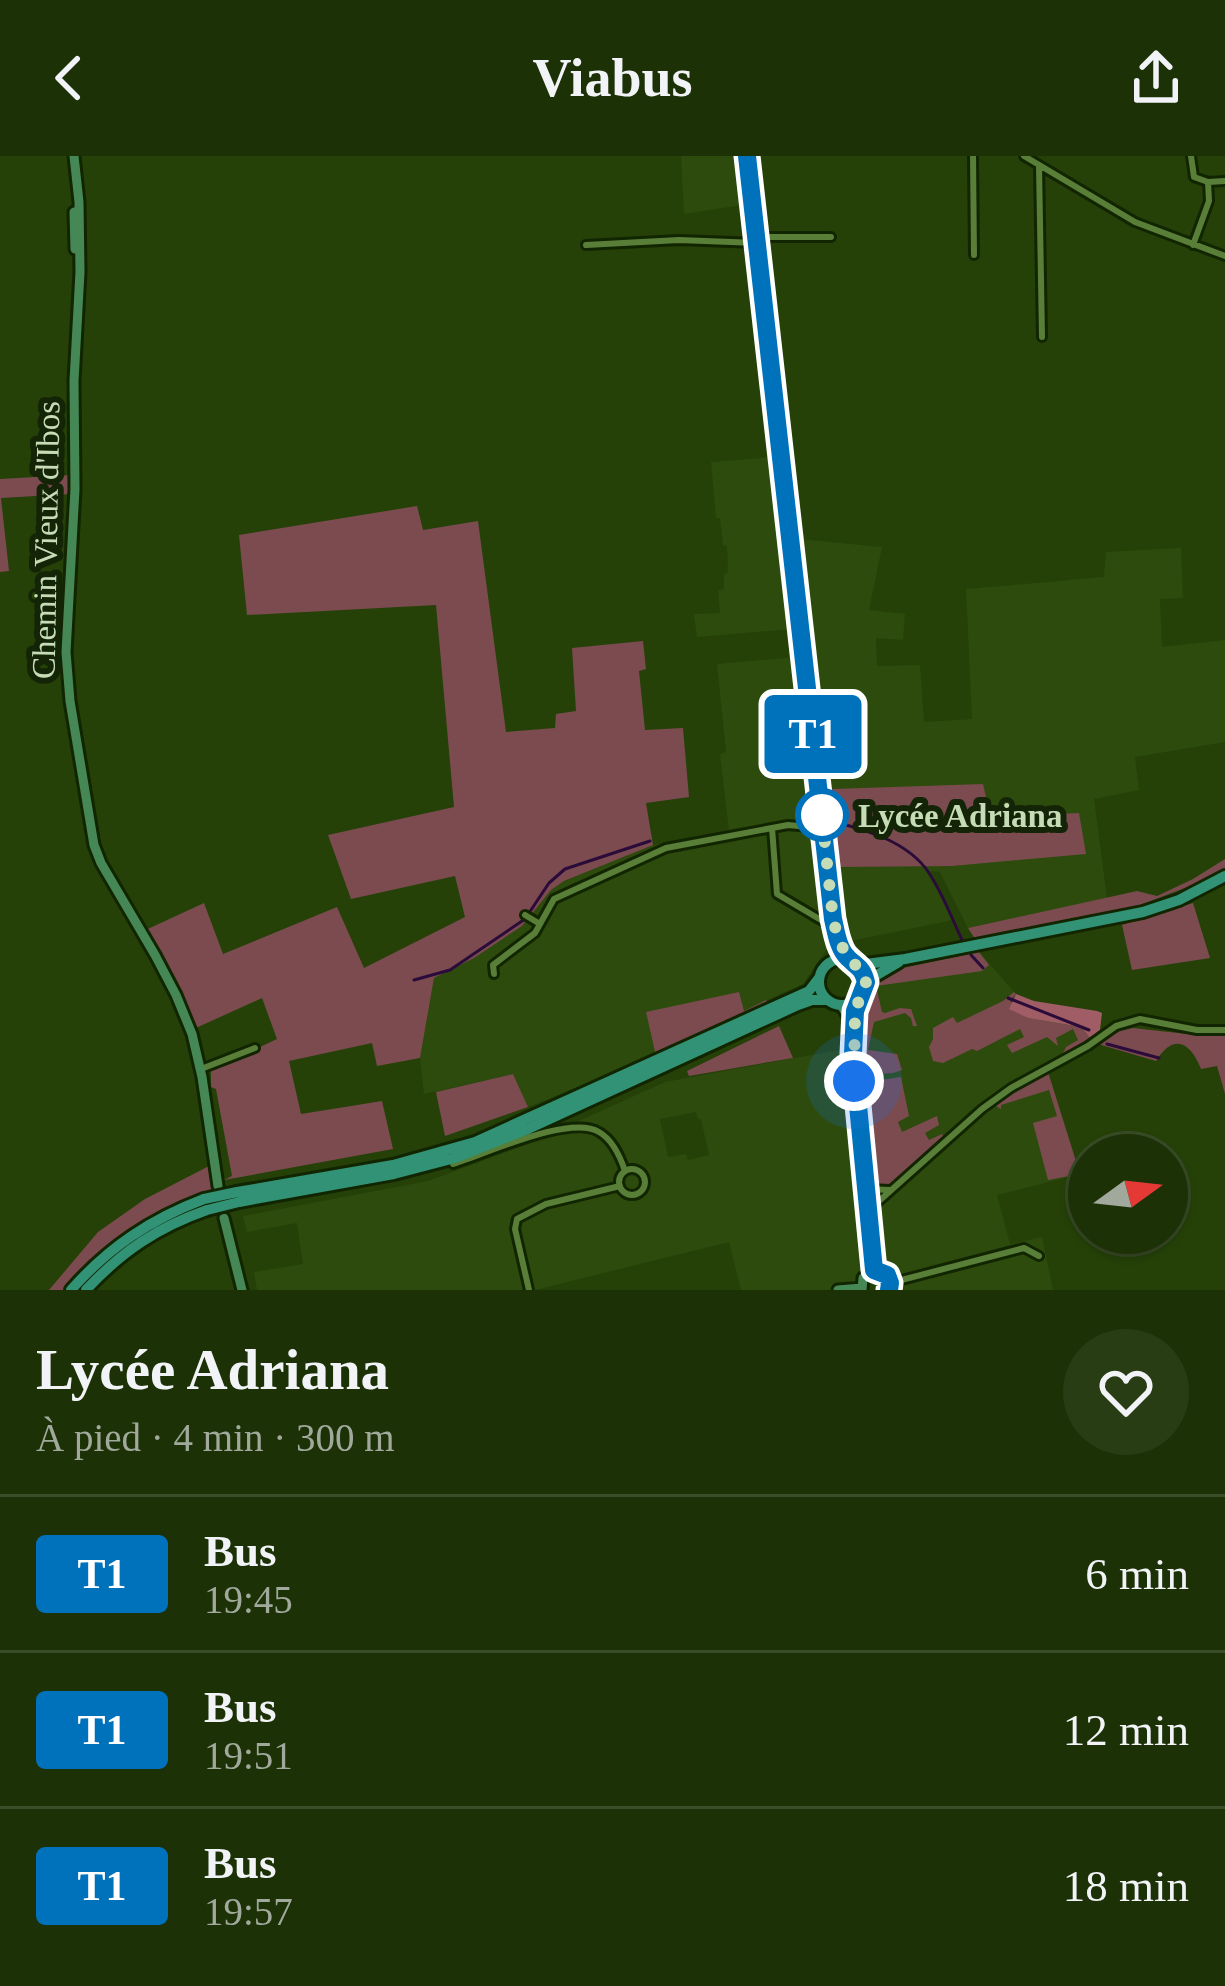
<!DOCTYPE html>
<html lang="fr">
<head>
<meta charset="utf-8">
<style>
	body { margin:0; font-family:Georgia,serif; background:#293d14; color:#f1f3f6; height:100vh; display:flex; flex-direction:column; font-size:45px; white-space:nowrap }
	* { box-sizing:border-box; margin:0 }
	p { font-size:39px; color:#a0a99b }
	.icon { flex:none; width:66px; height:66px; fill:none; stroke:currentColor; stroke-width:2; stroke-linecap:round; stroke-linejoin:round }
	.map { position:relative; height:1134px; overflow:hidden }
	.panel { display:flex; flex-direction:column; background:#1c3106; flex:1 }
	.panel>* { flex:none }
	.badge { padding:0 24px; border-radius:9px; font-size:42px; line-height:78px }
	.needle { width:78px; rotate:75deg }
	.controls { position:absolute; left:1068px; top:978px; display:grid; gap:24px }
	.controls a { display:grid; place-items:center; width:120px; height:120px; border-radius:50%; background:#1c3106; box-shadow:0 3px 9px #0004,0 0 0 3px #3a4c28; font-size:60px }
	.you { position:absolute; width:60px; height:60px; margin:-30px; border:9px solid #fff; border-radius:50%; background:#1a73e8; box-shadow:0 0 0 18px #1a73e833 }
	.map>.badge { position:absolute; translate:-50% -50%; box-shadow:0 0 0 6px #fff }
	.round { display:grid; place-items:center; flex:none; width:126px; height:126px; border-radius:63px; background:#293d14 }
	.headline { display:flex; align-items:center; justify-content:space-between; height:204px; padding:0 36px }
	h1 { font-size:57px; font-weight:700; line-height:90px }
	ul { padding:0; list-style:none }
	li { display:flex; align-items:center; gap:36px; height:156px; padding:0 36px; border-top:3px solid #3a4c28 }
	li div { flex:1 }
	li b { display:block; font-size:45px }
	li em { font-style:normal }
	li .badge { min-width:132px; font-weight:700; text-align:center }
	header { display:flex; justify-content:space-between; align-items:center; height:156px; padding:0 36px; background:#1c3106; font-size:54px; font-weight:700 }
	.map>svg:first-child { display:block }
</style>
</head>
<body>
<header><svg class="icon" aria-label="back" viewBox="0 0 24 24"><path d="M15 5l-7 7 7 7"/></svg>Viabus<svg class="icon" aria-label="share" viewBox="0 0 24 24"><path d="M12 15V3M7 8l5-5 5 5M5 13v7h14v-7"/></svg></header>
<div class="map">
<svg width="1225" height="1134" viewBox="0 0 1225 1134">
	<rect width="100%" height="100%" fill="#254108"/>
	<path fill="#2d4b0c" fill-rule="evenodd" d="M681,0H742L748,48L684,58Z
		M788,300L799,383L882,391L869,454L905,458L903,484L876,482L877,510L920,509L924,566L972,563L966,433L1104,421L1106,396L1181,392L1183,442L1160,443L1162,491L1225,484V586L1135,601L1139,634L1094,643L1107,742L968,772L940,716L931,715L953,764L846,786L841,779L840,766L822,768L827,793L803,828L743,855L738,836L656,900L528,951L513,918L424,938L420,902L434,822L474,802L522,770L551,734L564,725L653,689L729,675L720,598L726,596L717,508L796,501L792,473L697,481L694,458L720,457L718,435L724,433V419L728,416L727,390L723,389L720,362H716L711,306Z
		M979,796L1016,838L1010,845L1081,871L1090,882L1046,909L1080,1018L997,1039L1010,1088L1042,1081L1053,1134H896L895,1119L878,1105L858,917L859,865L874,826L898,813Z
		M844,893L867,1109L858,1122L859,1134H741L729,1086L535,1134H257L254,1116L303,1108L297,1067L247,1076L243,1060L428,1025L528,988L665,926ZM696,956L698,963H701L709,999L688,1004L686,998L668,1001L660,963Z"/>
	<path fill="#7b4b50" d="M71,319L70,338L1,342L9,415L0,416V323Z
		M417,350L423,374L478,365L506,576L555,572L556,558L576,555L572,492L643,485L646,513L639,515L645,574L683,572L689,641L646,647L653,689L564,725L551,734L522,770L474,802L434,822L420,902L377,910L372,887L289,905L301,958L382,945L393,993L224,1024L232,1020L216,933L211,931V914L277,883L262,842L187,876L172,839L139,777L204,747L223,798L337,751L364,812L465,761L455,720L351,743L328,679L454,651L436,449L247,459L239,379Z
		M983,628L989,654L1002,668L1018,667L1028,659L1079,657L1086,698L952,710L838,711L832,633Z
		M1225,703V712L1198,727L1132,752L975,783L968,772L1137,735L1157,740L1193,723Z
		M1193,747L1210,802L1132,814L1122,769Z
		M979,796L989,809L982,815L876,830L882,856L885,857L900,852L911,853L917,870H913L911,862L905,857L874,866L868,894L897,898L902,914L893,917L864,919L858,912L859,865L874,826L898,813Z
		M739,836L744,855L766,844L768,848L656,900L646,856Z
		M1014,836L1016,838L1010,845L1028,862L1081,871L1090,882L1062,899L1066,891L1078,884L1073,873L1056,882L1058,890L1047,881L1012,897L1007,889L1024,881L1020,873L977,895L972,893L943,907L933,905L929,891L933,883V872L953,861L957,867L1003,845Z
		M779,870L793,902L689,920L687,915Z
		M1133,872L1205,880L1225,878V938L1217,910L1201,913C1191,887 1174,876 1156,905L1098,888L1120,875Z
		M1048,916L1080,1018L1048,1024L1033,967L1057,960L1049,934L1001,949V953L996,950L1013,934Z
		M513,918L528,951L445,980L436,936Z
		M901,921L909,960L898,966L902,976L937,960L939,969L925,977L929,984L942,978L943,980L889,1030L872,1031L860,927Z
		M211,1009L214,1032C155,1054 105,1084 64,1134H49L98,1076L145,1043Z"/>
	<path fill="#a15d65" d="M1016,838L1034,845L1097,855L1102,857L1100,874L1090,882L1081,871L1028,862L1009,853Z"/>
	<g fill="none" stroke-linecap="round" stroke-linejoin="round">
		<path stroke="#2b0b3a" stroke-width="3" d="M830,665C864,673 908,685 929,717C943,738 952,763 963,786
			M971,799L983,812
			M414,824L450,814L525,763L549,727L565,713L650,685
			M1008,842L1089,874
			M1107,888L1159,902"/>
		<defs>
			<path id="street" d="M973,0L974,99
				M1024,0L1135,66L1225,100
				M1191,0L1194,21L1208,26L1209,45L1193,89
				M1039,9L1042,181
				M1208,26L1225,25
				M757,81H831
				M586,89L679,84L757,87
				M820,672L788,669L772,672L777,738L826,767L832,775
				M525,759L540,768
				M494,818L493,809L535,777L554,743L666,692L772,672
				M201,913L255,892
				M453,1008C486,998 570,958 599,976C613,984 620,1000 625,1015
				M619 1026a13 13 0 1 1 26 0a13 13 0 1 1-26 0Z
				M867,1033L890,1034
				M869,1054L982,953L1011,932L1088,890L1116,870L1140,863L1197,874H1225
				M890,1127L1024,1092L1039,1100
				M529,1134L515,1073L517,1063L546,1048L620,1030"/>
			<path id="secondary" d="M74,0L79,46L80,116L74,225L75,333L66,496L70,545L94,689L101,707L155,799L176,839L192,878L202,921L218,1030
				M74,56L75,93
				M858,843L853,869L854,922L875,1115
				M841,849L853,869
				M224,1062L242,1134
				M838,1134L862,1132
				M862,1134L863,1122L875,1115L887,1119L890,1127L889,1134"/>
			<path id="primary" d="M747,0L833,763L841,791L848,803
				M819 826a23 23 0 1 1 46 0a23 23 0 1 1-46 0Z
				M858,809L905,803L1143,756L1179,744L1225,720
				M865,826L899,806
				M237,1036L393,1009L475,986L809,835L819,822
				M239,1046L394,1018L455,1002L528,973L798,849L812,844H828
				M71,1134C109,1091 151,1063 204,1043
				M86,1134C121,1096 158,1071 207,1054"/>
		</defs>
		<use href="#street" stroke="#122501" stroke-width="12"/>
		<use href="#secondary" stroke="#122501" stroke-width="15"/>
		<use href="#primary" stroke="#122501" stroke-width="16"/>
		<use href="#street" stroke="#587e38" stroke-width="6"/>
		<use href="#secondary" stroke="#458856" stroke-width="9"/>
		<use href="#primary" stroke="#329275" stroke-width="10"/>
		<defs>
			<path id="primary-bridge" d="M204,1043L237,1036
				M207,1054L239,1046"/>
		</defs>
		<use href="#primary-bridge" stroke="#122501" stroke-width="16" stroke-linecap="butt"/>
		<use href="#primary-bridge" stroke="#329275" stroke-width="10"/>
	</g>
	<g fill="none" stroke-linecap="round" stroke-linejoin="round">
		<defs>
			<path id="line" d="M747,0L833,763C836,775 838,793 848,802C858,812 862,811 866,826L855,855L853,898L874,1114L887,1119L890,1127L889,1134"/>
		</defs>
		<use href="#line" stroke="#fff" stroke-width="27"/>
		<use href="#line" stroke="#0072bc" stroke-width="18"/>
		<path stroke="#c6dcb7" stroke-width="12" stroke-dasharray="0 21.6" d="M822,659L821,651L833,763L838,782L848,803L862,814L866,826L855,855L854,925"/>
	</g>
	<circle fill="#fff" stroke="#0072bc" stroke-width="6" cx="822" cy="659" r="24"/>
	<g text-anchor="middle" stroke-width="12" stroke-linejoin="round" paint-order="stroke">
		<g font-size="33" fill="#c6dcb7" stroke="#142407">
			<text transform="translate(45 384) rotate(-89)" y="12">Chemin Vieux d'Ibos</text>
		</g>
		<g font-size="33" font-weight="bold" fill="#c6dcb7" stroke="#142407" text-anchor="start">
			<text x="858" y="671">Lycée Adriana</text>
		</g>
	</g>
</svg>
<div class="controls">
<a><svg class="needle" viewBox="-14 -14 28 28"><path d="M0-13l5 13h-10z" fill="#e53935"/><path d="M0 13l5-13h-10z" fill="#a0a99b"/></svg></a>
</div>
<div class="you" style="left:854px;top:925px"></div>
<b class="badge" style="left:813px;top:578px;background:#0072bc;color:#fff">T1</b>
</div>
<section class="panel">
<div class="headline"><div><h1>Lycée Adriana</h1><p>À pied · 4 min · 300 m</p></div><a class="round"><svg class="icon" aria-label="heart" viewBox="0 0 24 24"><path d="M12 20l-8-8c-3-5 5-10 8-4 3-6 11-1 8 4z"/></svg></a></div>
<ul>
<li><span class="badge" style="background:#0072bc;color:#fff">T1</span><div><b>Bus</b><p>19:45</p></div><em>6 min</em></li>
<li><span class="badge" style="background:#0072bc;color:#fff">T1</span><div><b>Bus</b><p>19:51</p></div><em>12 min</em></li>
<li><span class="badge" style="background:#0072bc;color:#fff">T1</span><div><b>Bus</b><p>19:57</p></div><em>18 min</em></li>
</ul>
</section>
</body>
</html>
